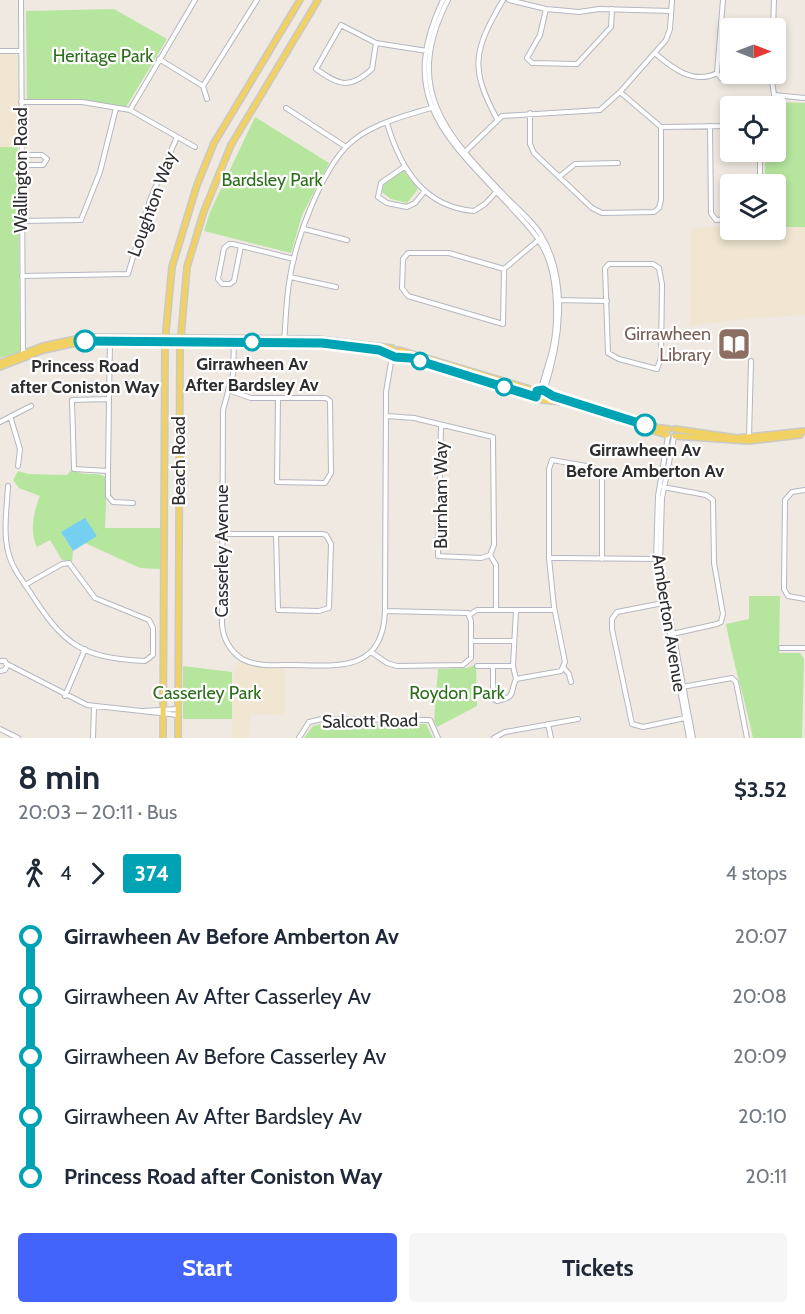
<!DOCTYPE html>
<html lang="en">
<head>
<meta charset="utf-8">
<style>
	body { margin:0; font-family:Cabin,sans-serif; background:#f6f6f7; color:#1f2937; height:100vh; display:flex; flex-direction:column; font-size:22px; white-space:nowrap }
	* { box-sizing:border-box; margin:0 }
	p { font-size:20px; color:#747a83 }
	.icon { flex:none; width:33px; height:33px; fill:none; stroke:currentColor; stroke-width:2; stroke-linecap:round; stroke-linejoin:round }
	.map { position:relative; height:738px; overflow:hidden }
	.sheet { display:flex; flex-direction:column; background:#fff; flex:1 }
	.sheet>* { flex:none }
	.badge { padding:0 12px; border-radius:4px; font-size:21px; line-height:39px }
	.needle { width:39px; rotate:90deg }
	.buttons { position:absolute; left:720px; top:18px; display:grid; gap:12px }
	.buttons a { display:grid; place-items:center; width:66px; height:66px; border-radius:6px; background:#fff; box-shadow:0 3px 9px #0003; font-size:30px }
	.map>.badge { position:absolute; translate:-50% -50%; box-shadow:0 0 0 3px #fff }
	.legs { display:flex; align-items:center; gap:9px; height:66px; padding:0 18px; font-size:20px }
	.legs p { margin-inline-start:auto }
	.headline { display:flex; align-items:center; justify-content:space-between; height:102px; padding:0 18px }
	h1 { font-size:33px; font-weight:800; line-height:45px }
	.primary-button { display:flex; gap:12px; margin-top:auto; padding:12px 18px }
	.primary-button a { flex:1; height:69px; border-radius:6px; background:#4264fb; color:#fff; font-size:24px; font-weight:800; line-height:69px; text-align:center }
	.primary-button a+a { background:#f6f6f7; color:#1f2937 }
	ul { padding:0 18px; list-style:none }
	li { display:flex; align-items:center; gap:21px; height:60px; font-size:22px }
	li i { display:grid; place-items:center; width:9px; height:100%; margin:0 8px; background:currentColor }
	li i::after { content:''; width:15px; height:15px; margin:-8px; border:4px solid; border-radius:50%; background:#fff }
	li p { margin-inline-start:auto }
	li:first-child i { background:linear-gradient(#0000 50%,currentColor 0) }
	li:last-child i { background:linear-gradient(currentColor 50%,#0000 0) }
	.map>svg:first-child { display:block }
</style>
</head>
<body>
<div class="map">
<svg width="805" height="738" viewBox="0 0 805 738">
	<rect width="100%" height="100%" fill="#efe9e1"/>
	<path fill="#f0e6d1" d="M0,52L17,53L18,147H0Z
		M730,226V230L805,227V315L742,319L690,326L691,228Z
		M240,659L285,666V714L250,715L249,738H232L233,672Z"/>
	<path fill="#b6e59e" d="M114,9L167,39L126,107L87,101L27,100L26,11Z
		M766,102L805,103V227H776V184H765V152H776V106H766Z
		M255,117L329,163L302,215L291,253L204,231L210,212Z
		M0,147H18L20,352L0,358Z
		M403,170L418,189L407,203L391,199L382,192L385,182Z
		M72,469C82,478 97,470 107,478L105,528H160V569L140,568L85,543L97,535L61,532L73,551L72,561L62,560L50,540L37,547C29,533 34,510 40,496L19,488L13,480L18,471L28,474L67,475Z
		M749,596H780L779,653H800L804,659L802,738H753C745,699 733,663 726,624L749,619Z
		M476,664L477,706L437,727L434,721L438,669L468,668Z
		M183,666L232,672V719H183Z
		M321,724H426L433,738H304L313,726Z"/>
	<path fill="#75cff0" d="M85,518L97,536L73,551L61,532Z"/>
	<g fill="none" stroke-linecap="round" stroke-linejoin="round">
		<defs>
			<path id="minor" d="M21,0L23,356
				M443,0C396,98 447,138 509,205C527,225 542,238 550,264C557,287 558,322 553,346C550,361 544,375 541,390
				M448,0C403,88 444,133 504,195C516,208 532,220 541,235C569,281 560,343 544,391
				M509,0L546,9L579,12L599,9L671,11
				M546,9L540,35L527,58L532,63L577,64L611,27L612,9
				M773,28L774,0
				M376,43L372,69C349,90 339,85 316,69L341,25L376,43L427,51
				M0,51H21
				M656,54C672,68 694,85 717,73L723,0
				M159,59L203,86L257,0
				M717,73L721,78
				M771,74L774,95L805,98
				M203,86L207,99
				M21,102H82L130,110L195,147
				M286,108L346,147
				M130,110L195,0
				M530,113V144L534,153L592,208L602,213L654,212L659,208L661,200V127L620,92
				M497,119C469,67 474,50 503,0
				M387,123C400,167 423,207 474,211L485,204L498,190
				M710,126L711,213L716,220L730,219
				M661,127L730,126
				M760,152V184
				M464,153L502,116L600,110L620,92L666,40L670,29L672,0
				M21,155H42L47,159L43,165H21
				M404,167L381,183L378,197L387,203L407,207L415,203L424,192
				M559,177L575,164L618,163
				M22,221L81,220L100,172L116,108
				M304,229L347,240
				M241,246L234,281L230,284H222L218,279L224,248L229,244H233L294,259
				M620,264H653L659,268L662,284L661,358L657,369L619,359L608,353L605,268L609,264Z
				M504,269L449,253H408L403,259L402,288L408,296L503,324L504,269L542,237
				M22,276L128,274L150,200L177,137
				M290,277L336,287
				M557,300L607,301
				M234,341L233,374L223,410L222,624C223,639 229,650 242,659C257,667 276,665 293,665C339,666 383,672 385,611L386,392L392,356
				M284,341C286,320 286,298 290,277C296,239 320,175 346,147C368,124 405,116 434,107
				M228,390L251,398H326L330,401L331,473L325,483L277,482L278,398
				M109,399L108,471L74,469L72,400L109,399L110,340
				M386,416L414,418L493,437L494,545L490,555L481,558L438,556L441,426
				M11,419L20,449L18,466
				M0,422L31,406
				M668,436L658,496L656,559L689,738
				M674,437L662,498L660,564L693,738
				M749,437L751,361
				M108,471V496L113,502L133,503
				M8,486C7,507 3,532 8,551C11,566 21,579 30,592C64,645 81,658 145,661L153,655V628L149,620L95,598L69,563L62,564L25,585
				M663,487L706,495L713,500L714,563L723,614L721,622L717,624L672,634
				M805,490L792,492L785,500L784,589L788,596L805,599
				M222,534H322L326,535L331,544L329,608L319,611L278,610L276,534
				M490,555L496,565V610
				M602,559V473L592,467L552,460L549,469V558H557L660,559
				M663,603L617,612L612,619V629L632,724L643,727L685,718
				M516,610L513,666L516,679L561,671L565,662L554,607L549,558
				M469,615L477,610H554
				M471,641H514
				M781,648H805
				M371,652L387,663L397,666L463,665L471,658V621L468,613L385,611
				M0,661H5L7,666L5,670L0,671
				M7,664L87,705L178,715
				M477,666H513
				M493,666V698L497,701C517,696 509,695 516,679
				M564,668L569,674L571,682
				M682,687L732,678L736,682L747,738
				M65,696L85,649
				M142,711L178,709
				M548,724L551,738
				M0,729L18,738
				M93,738L94,707
				M299,738L309,722L322,719L430,720L438,738
				M494,738L505,732L578,719"/>
			<path id="major" d="M319,342L358,347
				M376,350L391,355
				M399,350L537,391
				M398,356C421,359 537,401 545,398L546,393L540,390L536,397
				M0,363L43,346L85,337L317,339L392,348
				M0,367L44,350L85,341L292,342
				M542,400L562,402L667,435
				M653,427L669,429
				M675,429L737,438L805,431
				M675,436L749,441L800,435
				M163,738L165,341L172,267L197,185L214,143L300,0
				M178,738L180,347L187,267L204,211L231,145L318,0"/>
		</defs>
		<use href="#minor" stroke="#b4b7c1" stroke-width="6"/>
		<use href="#major" stroke="#c9c9c9" stroke-width="8"/>
		<use href="#minor" stroke="#fff" stroke-width="4"/>
		<use href="#major" stroke="#f2d163" stroke-width="5"/>
	</g>
	<g fill="none" stroke-linecap="round" stroke-linejoin="round">
		<defs>
			<path id="line-1" d="M85,341L322,343L379,350L395,357L410,358L536,397L537,391L543,390L553,396L645,425"/>
		</defs>
		<use href="#line-1" stroke="#fff" stroke-width="14"/>
		<use href="#line-1" stroke="#00a3b4" stroke-width="9"/>
	</g>
	<defs>
		<symbol id="library-square" viewBox="-11 -11 22 22"><rect x="-9" y="-9" width="18" height="18" rx="4" fill="#8d6e63" stroke="#fff"/><path d="M-6-4Q-3-5.5-.7-3.5V5Q-3 3-6 4ZM6-4Q3-5.5 .7-3.5V5Q3 3 6 4Z" fill="#fff"/></symbol>
	</defs>
	<g fill-rule="evenodd">
		<use href="#library-square" x="715" y="325" width="38" height="38"/>
	</g>
	<g fill="#fff" stroke="#00a3b4" stroke-width="3">
		<circle cx="85" cy="341" r="10"/>
		<circle cx="252" cy="342" r="8"/>
		<circle cx="420" cy="361" r="8"/>
		<circle cx="504" cy="387" r="8"/>
		<circle cx="645" cy="425" r="10"/>
	</g>
	<g text-anchor="middle" stroke-width="4.5" stroke-linejoin="round" paint-order="stroke">
		<g font-size="18" fill="#2c6e1b" stroke="#fff">
			<text x="103" y="62">Heritage Park</text>
			<text x="272" y="186">Bardsley Park</text>
			<text x="207" y="699">Casserley Park</text>
			<text x="457" y="699">Roydon Park</text>
		</g>
		<g font-size="18" fill="#2e2e2e" stroke="#fff">
			<text transform="translate(21 170) rotate(-90)" y="6">Wallington Road</text>
			<text transform="translate(152 204) rotate(-70)" y="6">Loughton Way</text>
			<text transform="translate(179 461) rotate(-90)" y="6">Beach Road</text>
			<text transform="translate(441 495) rotate(-90)" y="6">Burnham Way</text>
			<text transform="translate(222 551) rotate(-90)" y="6">Casserley Avenue</text>
			<text transform="translate(669 623) rotate(81)" y="6">Amberton Avenue</text>
			<text transform="translate(370 721) rotate(-1)" y="6">Salcott Road</text>
		</g>
		<g font-size="18" fill="#785e54" stroke="#fff" text-anchor="end">
			<text x="711" y="340">Girrawheen<tspan x="711" dy="21">Library</tspan></text>
		</g>
		<g font-size="18" font-weight="bold" fill="#2e2e2e" stroke="#fff">
			<text x="252" y="370">Girrawheen Av<tspan x="252" dy="21">After Bardsley Av</tspan></text>
			<text x="85" y="372">Princess Road<tspan x="85" dy="21">after Coniston Way</tspan></text>
			<text x="645" y="456">Girrawheen Av<tspan x="645" dy="21">Before Amberton Av</tspan></text>
		</g>
	</g>
</svg>
<div class="buttons">
<a><svg class="needle" viewBox="-14 -14 28 28"><path d="M0-13l5 13h-10z" fill="#e53935"/><path d="M0 13l5-13h-10z" fill="#747a83"/></svg></a>
<a><svg class="icon" aria-label="locate" viewBox="0 0 24 24"><circle cx="12" cy="12" r="6"/><path d="M12 2v4M12 18v4M2 12h4M18 12h4"/></svg></a>
<a><svg class="icon" aria-label="layers" viewBox="0 0 24 24"><path d="M12 4l9 5-9 5-9-5zM3 14l9 5 9-5"/></svg></a>
</div>
</div>
<section class="sheet">
<div class="headline"><div><h1>8 min</h1><p>20:03 – 20:11 · Bus</p></div><b>$3.52</b></div>
<div class="legs"><svg class="icon" aria-label="walk" viewBox="0 0 24 24"><circle cx="13" cy="4" r="2"/><path d="M13 8l-2 6 4 7M11 14l-3 7M7 12l3-4h3l4 4"/></svg>4<svg class="icon" aria-label="forward" viewBox="0 0 24 24"><path d="M9 5l7 7-7 7"/></svg><b class="badge" style="background:#00a3b4;color:#fff">374</b><p>4 stops</p></div>
<ul>
<li><i style="color:#00a3b4"></i><b>Girrawheen Av Before Amberton Av</b><p>20:07</p></li>
<li><i style="color:#00a3b4"></i><span>Girrawheen Av After Casserley Av</span><p>20:08</p></li>
<li><i style="color:#00a3b4"></i><span>Girrawheen Av Before Casserley Av</span><p>20:09</p></li>
<li><i style="color:#00a3b4"></i><span>Girrawheen Av After Bardsley Av</span><p>20:10</p></li>
<li><i style="color:#00a3b4"></i><b>Princess Road after Coniston Way</b><p>20:11</p></li>
</ul>
<div class="primary-button"><a>Start</a><a>Tickets</a></div>
</section>
</body>
</html>
